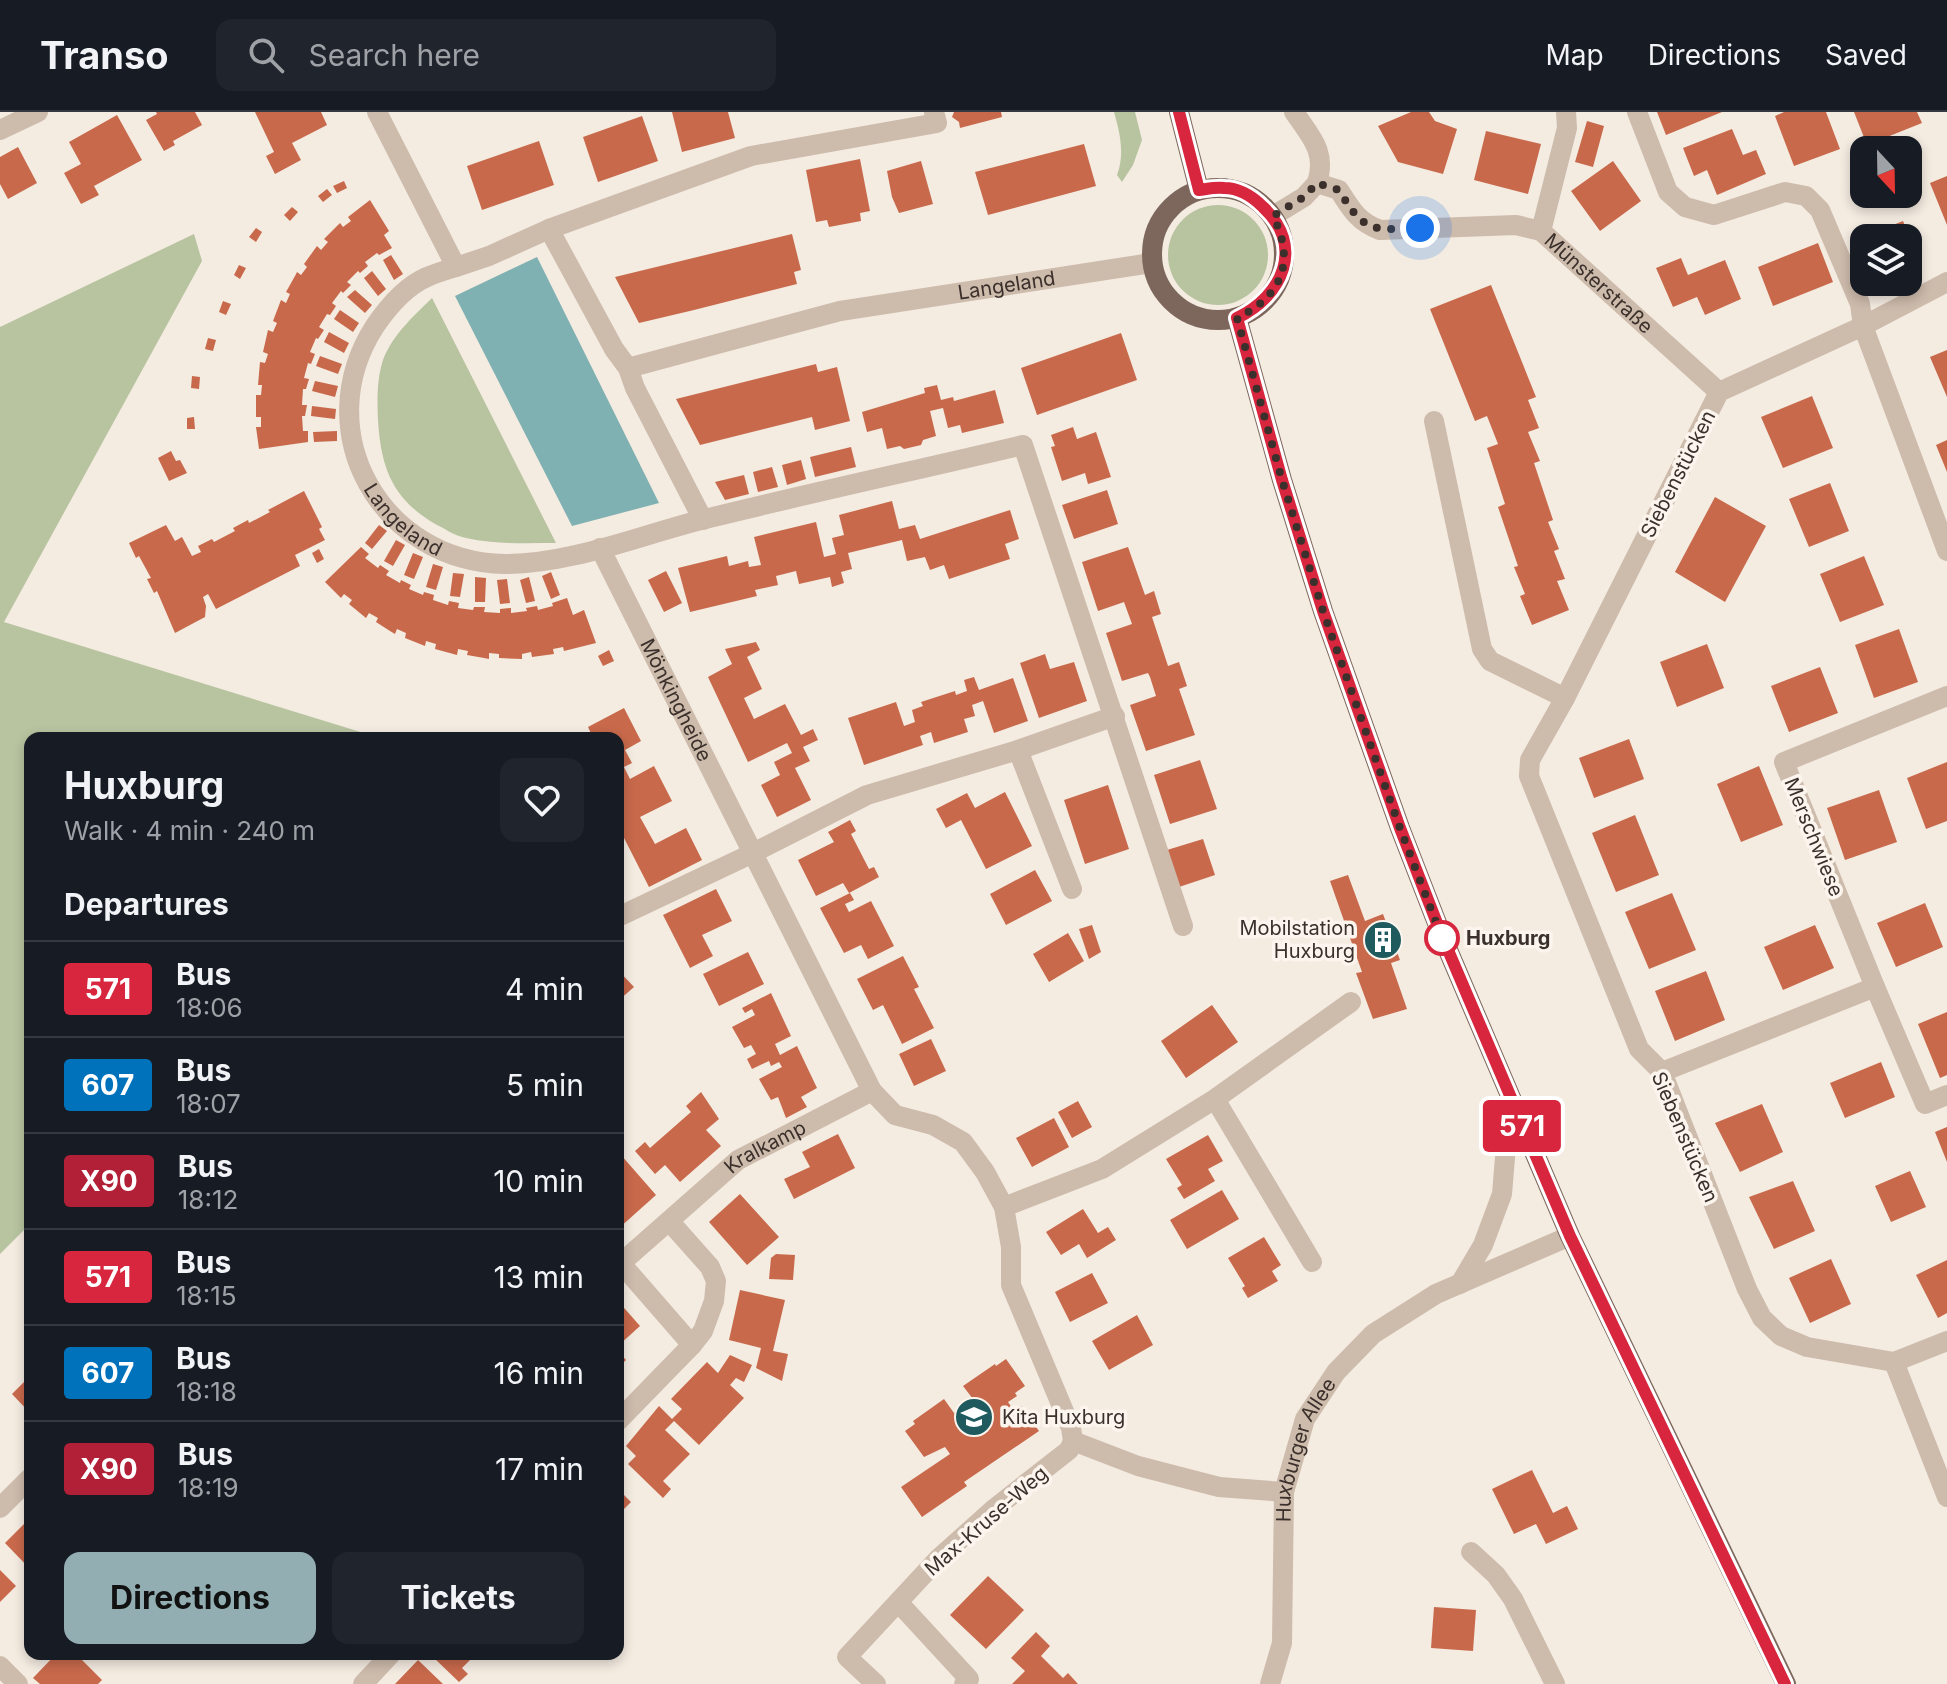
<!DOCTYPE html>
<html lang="en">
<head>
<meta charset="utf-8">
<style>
	body { margin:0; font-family:Inter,sans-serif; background:#20242c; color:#f1f3f6; height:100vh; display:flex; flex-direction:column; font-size:30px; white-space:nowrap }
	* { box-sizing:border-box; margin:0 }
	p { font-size:26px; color:#9ea1a6 }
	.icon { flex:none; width:44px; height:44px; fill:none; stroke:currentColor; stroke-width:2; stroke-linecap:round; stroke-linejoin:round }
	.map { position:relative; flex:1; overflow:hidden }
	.panel { position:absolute; left:24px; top:620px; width:600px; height:928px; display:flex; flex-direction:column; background:#171b24; border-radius:16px; box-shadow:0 4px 12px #0003 }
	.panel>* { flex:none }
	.badge { padding:0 16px; border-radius:6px; font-size:28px; line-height:52px }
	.needle { width:52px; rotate:158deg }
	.buttons { position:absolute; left:1850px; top:24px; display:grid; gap:16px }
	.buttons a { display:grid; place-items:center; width:72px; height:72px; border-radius:16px; background:#171b24; box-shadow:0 4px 12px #0003; font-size:40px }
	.you { position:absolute; width:40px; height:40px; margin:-20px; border:6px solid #fff; border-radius:50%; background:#1a73e8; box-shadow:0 0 0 12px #1a73e833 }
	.map>.badge { position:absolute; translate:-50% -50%; box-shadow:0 0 0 4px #fff }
	h2 { padding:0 40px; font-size:30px; line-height:72px }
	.round { display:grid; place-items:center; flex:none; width:84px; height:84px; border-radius:16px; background:#20242c }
	.headline { display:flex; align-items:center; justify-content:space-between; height:136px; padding:0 40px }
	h1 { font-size:38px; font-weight:700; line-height:60px }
	.action { display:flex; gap:16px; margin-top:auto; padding:16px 40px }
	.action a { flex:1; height:92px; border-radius:16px; background:#92aeb2; color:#111; font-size:32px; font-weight:700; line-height:92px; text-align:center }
	.action a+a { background:#20242c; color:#f1f3f6 }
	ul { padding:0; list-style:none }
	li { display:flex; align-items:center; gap:24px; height:96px; padding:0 40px; border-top:2px solid #363941 }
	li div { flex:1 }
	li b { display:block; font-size:30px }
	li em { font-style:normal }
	li .badge { min-width:88px; font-weight:700; text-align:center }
	header { display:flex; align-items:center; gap:48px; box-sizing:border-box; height:112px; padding:0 40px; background:#171b24; border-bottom:2px solid #363941 }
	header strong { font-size:38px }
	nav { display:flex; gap:44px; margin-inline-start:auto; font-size:28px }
	.search { width:560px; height:72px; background:#20242c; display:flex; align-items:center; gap:20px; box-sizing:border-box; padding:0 28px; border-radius:16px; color:#9ea1a6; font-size:30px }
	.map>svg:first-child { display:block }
</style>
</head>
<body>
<header>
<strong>Transo</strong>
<div class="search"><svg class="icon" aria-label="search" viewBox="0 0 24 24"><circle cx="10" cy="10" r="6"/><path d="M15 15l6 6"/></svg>Search here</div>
<nav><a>Map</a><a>Directions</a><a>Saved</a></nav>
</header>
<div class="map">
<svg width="1947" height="1572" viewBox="0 0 1947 1572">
	<rect width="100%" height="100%" fill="#f4ebe1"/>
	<path fill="#b8c4a0" d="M1114,0H1135L1142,28L1133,53L1122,70L1117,63C1125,42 1120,21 1114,0Z
		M1168 143a50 50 0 1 1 100 0a50 50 0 1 1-100 0Z
		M194,122L202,149L4,510L380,626H30V1112L0,1142V215Z
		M432,186L556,431C525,431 489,433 459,424C452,422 444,416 437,413C393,388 381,357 378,308C377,288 377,266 383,248C393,222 413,205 432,186Z"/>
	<path fill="#7fb0b2" d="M537,145L659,391L572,414L455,184Z"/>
	<path fill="#c8694b" d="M156,0H195L202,13L173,29L175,33L164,39L146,8L157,2Z
		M255,0H321L327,13L292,31L301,48L275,62L266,44L274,40Z
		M672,0H728L735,26L682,40Z
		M954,0H1001L1002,5L960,16L959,10L952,5Z
		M1411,0H1429L1435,9L1457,17L1443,62L1398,50L1378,14Z
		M1657,0H1722L1666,23Z
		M1784,0H1826L1840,37L1794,54L1775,4Z
		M1854,0H1917L1922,11L1867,33Z
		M117,3L142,48L94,74L99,83L81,92L64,61L81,52L69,30Z
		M642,4L658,49L598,70L583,25Z
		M1587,9L1604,14L1593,55L1575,50Z
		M1732,17L1743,43L1756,38L1766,62L1717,83L1707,58L1694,64L1683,36Z
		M1486,19L1541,32L1528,82L1474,68Z
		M539,29L554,73L482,98L467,54Z
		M1084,32L1096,74L988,103L975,60Z
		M18,35L37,71L8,87L0,72V45Z
		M860,47L870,99L860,101L861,109L829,115L827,108L816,110L806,58Z
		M921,49L933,92L899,101L892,85L887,59Z
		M1613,49L1641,89L1600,119L1571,79Z
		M1947,64V113L1930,71Z
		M344,69L347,76L337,81L333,74Z
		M327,77L332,83L323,90L318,84Z
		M370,88L389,119L384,123L392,136L379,143L377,141L365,150L368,154L360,161L358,159L347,170L351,173L343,181L341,179L332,191L336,194L330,203L327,202L319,215L324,218L318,227L316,226L310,240L315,242L311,252L308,251L304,266L309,267L306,277H303L302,293H307L305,304H302L303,319H308V330L259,337L256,315H261V305H256V283H261L262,273H258L260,250L265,251L268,242L263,240L268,218L273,220L277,211L273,209L281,188L286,191L290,182L286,180L295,164L297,160L301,163L307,155L304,152L317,134L321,138L328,130L324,127L340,111L343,115L351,109L348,105Z
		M292,95L298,100L290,109L284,103Z
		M1903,109L1922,155L1908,161V126H1864V149L1855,128Z
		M256,116L262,120L256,130L249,125Z
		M792,122L801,158L794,160L797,172L694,198L639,211L615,165Z
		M1818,131L1833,170L1773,194L1758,155Z
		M391,143L403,162L394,168L383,148Z
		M1681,146L1688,163L1725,148L1741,187L1705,203L1697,185L1673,195L1656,156Z
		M239,153L246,156L240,167L234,163Z
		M372,159L386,177L378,184L364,166Z
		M1491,173L1536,285L1528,288L1539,316L1528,320L1540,349L1534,351L1553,408L1548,410L1559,437L1554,439L1565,467L1557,469L1569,498L1532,513L1520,484L1525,482L1514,455L1518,454L1498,395L1505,392L1487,336L1498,332L1487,304L1475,309L1430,197Z
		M355,178L372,193L365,201L347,185Z
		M223,189L231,192L226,203L219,200Z
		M340,198L359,211L353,220L334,207Z
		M329,220L349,231L344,241L324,230Z
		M1121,221L1137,268L1037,303L1021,256Z
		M208,226L216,228L213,239L205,237Z
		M1947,238V285L1930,245Z
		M320,244L342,252L338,262L316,254Z
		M816,252L818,260L837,255L850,309L815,318L812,305L700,333L676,287Z
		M192,264L200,265L199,277L191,276Z
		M315,269L338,274L335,285L312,279Z
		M937,273L941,288L953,285L954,289L995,278L1004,311L962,321L960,313L948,316L943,296L930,299L936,324L923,328L921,333L904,337L900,334L887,337L882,316L867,320L862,300L925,281L924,276Z
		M1812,284L1833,336L1783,356L1761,305Z
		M312,294L336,297L335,307L311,304Z
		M194,305L195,317H187V306Z
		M1073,315L1077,327L1096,320L1111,365L1088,372L1085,361L1062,369L1051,335L1055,334L1051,323Z
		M337,319V329L314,330L313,320Z
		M1947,328V360L1936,333Z
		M851,335L856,355L815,365L810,345Z
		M171,339L176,349L180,348L187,361L169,369L158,346Z
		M801,348L806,367L787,373L782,353Z
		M772,355L778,375L758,380L753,360Z
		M744,363L749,382L725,388L715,370Z
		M1830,371L1849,419L1809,435L1789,387Z
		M1107,378L1118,412L1074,427L1062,393Z
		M304,379L322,415L319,417L325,428L295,443L300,454L216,497L208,482L203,485L206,494L205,505L175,521L157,479L154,481L147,467L151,466L139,444L136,446L129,431L166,413L175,429L182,425L192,444L201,440L198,434L212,427L214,430L235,419L233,416L248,408L249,411L270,400L268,398Z
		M1715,385L1766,414L1725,490L1675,460Z
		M892,389L899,417L915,413L920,427L1010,398L1019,427L1005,432L1010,447L949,467L944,453L930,458L925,445L907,449L902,428L848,441L852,457L841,460L844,471L832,475L830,465L799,472L796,459L776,464L778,473L755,478L757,484L690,500L678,456L727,444L729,454L748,449L749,455L761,453L754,425L816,410L824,445L836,442L832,426L844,423L839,403Z
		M379,413L387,419L372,437L365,431Z
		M396,428L405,433L393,454L384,449Z
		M361,435L369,442L365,446L378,456L380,453L389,459L386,463L400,471L401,468L411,473L409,477L423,483L424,480L434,483L433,488L448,493L449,489L459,491L458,496L473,498L474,495H485L484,500L500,501V497L511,496V501L527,499L526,496L537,494L538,498L553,494L552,491L567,486L573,503L584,498L596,531L564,539L563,535L553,537L554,542L532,545L531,540L522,542V547L499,546V542L489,541V547L484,546L467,543L468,539L458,537L457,543L435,537L436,532L426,529L425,534L405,526L406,521L397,517L395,522L390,519L376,510L378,506L369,501L366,506L349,492L352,488L344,482L341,486L325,470Z
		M1128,435L1145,483L1154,479L1161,502L1152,505L1168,554L1179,550L1187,574L1179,577L1195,623L1146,639L1130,593L1156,584L1150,565L1148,561L1122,569L1106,521L1132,512L1124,490L1098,499L1082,450Z
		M319,437L324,447L317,451L312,441Z
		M413,441L423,445L414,467L404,463Z
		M1864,444L1884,493L1840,510L1820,462Z
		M433,452L443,455L436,478L426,475Z
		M666,459L682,491L664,500L648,468Z
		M551,460L560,483L551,487L542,464Z
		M453,461L464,462L460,485L450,484Z
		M475,465L486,466L485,490H475Z
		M529,465L535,489L526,491L520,468Z
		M507,467L510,491L500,492L497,468Z
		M1899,517L1918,570L1874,586L1855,533Z
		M756,530L760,538L747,545L762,577L744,586L754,607L785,592L801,623L813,617L818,628L803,635L810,649L795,656L811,688L777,705L761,673L780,663L774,650L792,641L787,631L748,650L708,565L732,552L725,537Z
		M1707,532L1724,576L1677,595L1660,550Z
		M609,538L614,549L603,554L598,544Z
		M1045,542L1050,557L1074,550L1087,589L1039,606L1020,551Z
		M1820,555L1838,601L1789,620L1771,574Z
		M974,565L979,578L1013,566L1028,609L994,621L983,589L972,593L975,604L964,607L968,620L934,631L931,620L920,624L923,633L864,653L848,606L896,590L904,614L915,610L912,598L923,594L921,590L955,579L956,583L967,579L964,568Z
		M624,596L641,629L625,638L632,651L624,655L630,667L654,654L672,689L640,705L655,732L686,716L702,748L649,775L624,726L618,729V716L623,714L618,704V626H593L588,615Z
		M1629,627L1644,667L1594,686L1579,646Z
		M1200,648L1217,697L1170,712L1154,663Z
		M1947,650V709L1926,717L1907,666Z
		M1759,654L1783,713L1741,730L1717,672Z
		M1108,673L1129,737L1085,752L1064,688Z
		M1879,678L1897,730L1845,748L1827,696Z
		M1005,680L1032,734L986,757L961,708L946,716L936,697L967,681L975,696Z
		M1635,703L1659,763L1616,780L1592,721Z
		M850,708L856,719L851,722L869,757L874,755L879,765L849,781L843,771L816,784L798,748L834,730L828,720Z
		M1203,727L1215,763L1179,775L1167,738Z
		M1035,758L1052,789L1006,813L990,782Z
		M1348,763L1365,809L1383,802L1400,848L1391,851L1407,897L1373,907L1356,861L1362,860L1330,769Z
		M716,777L732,809L702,823L713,844L690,856L663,803Z
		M850,781L854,788L845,792L849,800L871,789L894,834L868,847L861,833L844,841L820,796Z
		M1672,781L1696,838L1649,857L1625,800Z
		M1925,791L1943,835L1896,855L1877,811Z
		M1092,813L1101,840L1089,847L1079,817Z
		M1815,813L1834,856L1783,878L1764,835Z
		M1068,821L1084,849L1049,870L1033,842Z
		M748,840L764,872L719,894L703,862Z
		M903,844L919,875L914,877L934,916L902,932L883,893L873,898L857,867Z
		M618,858L634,875L618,889Z
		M1706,859L1725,908L1675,929L1655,879Z
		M771,881L791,924L775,932L780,943L797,934L817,976L801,985L807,995L786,1006L778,985L771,988L759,967L782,955L779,950L771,954L769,949L752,957L747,947L756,942L751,933L744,936L732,915L755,903L752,897L745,901L742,896Z
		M1212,893L1238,930L1186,966L1161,929Z
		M1947,900V963L1940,966L1918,912Z
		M931,927L946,959L914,974L899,942Z
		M1881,950L1895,985L1845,1006L1830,971Z
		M701,980L719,1007L706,1018L721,1034L680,1070L665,1053L655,1062L635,1039L645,1030L650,1036L691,1000L686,994Z
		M1078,989L1092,1015L1072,1026L1058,1000Z
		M1762,992L1783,1040L1740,1060L1715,1011Z
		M1054,1006L1069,1035L1032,1055L1016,1026Z
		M1947,1015V1050L1935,1020Z
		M838,1022L855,1056L794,1087L784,1067L810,1055L802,1040Z
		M1208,1023L1223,1049L1208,1057L1215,1069L1184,1087L1177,1076L1182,1073L1166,1047Z
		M621,1043L656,1083L618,1117V1045Z
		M1910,1059L1926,1095L1891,1110L1875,1074Z
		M1793,1069L1815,1119L1774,1137L1749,1085Z
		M1222,1078L1239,1107L1187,1137L1170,1108Z
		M740,1082L779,1125L747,1153L709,1110Z
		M1083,1097L1098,1121L1108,1115L1116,1128L1087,1146L1079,1132L1061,1143L1046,1120Z
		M1264,1125L1281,1153L1272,1159L1278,1169L1248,1186L1242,1176L1245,1174L1228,1146Z
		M776,1142L795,1143L793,1168L769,1167L771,1146Z
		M1831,1147L1851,1192L1810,1211L1789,1166Z
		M1947,1148V1201L1938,1206L1916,1163Z
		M1092,1161L1108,1191L1070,1210L1055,1180Z
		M740,1178L785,1188L773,1239L788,1242L782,1269L756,1256L761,1236L729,1228Z
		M618,1189L640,1214L618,1234Z
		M1137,1203L1153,1233L1109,1258L1092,1229Z
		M618,1239L626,1248L618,1256Z
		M730,1243L752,1253L744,1270L736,1266L730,1273L744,1286L699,1333L674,1309L665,1318L690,1342L663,1369L671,1377L663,1386L628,1352L636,1344L626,1334L659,1294L672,1307L682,1297L671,1287L707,1250L718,1261Z
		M1006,1247L1025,1274L1015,1281L1017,1284L1008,1290L1014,1299L1021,1294L1039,1319L964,1370L967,1374L922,1405L901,1375L950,1342L945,1335L924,1345L905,1319L915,1312L913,1309L944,1287L954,1301L973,1287L963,1274L995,1252L996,1254Z
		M30,1264V1301L12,1282Z
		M1532,1358L1553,1401L1567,1394L1578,1417L1546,1432L1536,1412L1514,1422L1492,1377Z
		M618,1377L631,1390L618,1403Z
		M30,1406V1457L5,1431Z
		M0,1458L16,1474L0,1490Z
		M988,1464L1024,1498L986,1537L950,1503Z
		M1434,1495L1476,1498L1473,1539L1431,1536Z
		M1036,1520L1050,1534L1041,1544L1063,1566L1068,1561L1078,1572H1012L1025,1559L1011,1546Z
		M56,1542H76L102,1568L98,1572H40L33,1566Z
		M437,1542H476L462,1556L468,1562L459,1570L434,1546Z
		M418,1548L443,1572H395Z"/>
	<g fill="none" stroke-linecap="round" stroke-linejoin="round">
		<g stroke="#cdbbac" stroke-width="20">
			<path d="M377,0L456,155L489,144L549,117L751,44L937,11L934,0"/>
			<path id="s1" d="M1294,0C1311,25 1327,40 1317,71L1339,78C1351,97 1358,110 1380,118L1516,113L1541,119L1719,280"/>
			<path d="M1637,0L1668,80L1685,95L1714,103L1785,80L1806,84L1820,98L1860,192L1863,214L1947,439"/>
			<path d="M0,18L38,0"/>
			<path d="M1273,104L1304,85L1317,71"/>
			<path d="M549,117L614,237L628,256L635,276L703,408"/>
			<path d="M1541,119L1567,16L1566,0"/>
			<path id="s2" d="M456,155C446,158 436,161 427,165C406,174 388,195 375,214C307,319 381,450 505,452C572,452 640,423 705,407C811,381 917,358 1023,333L1183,814"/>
			<path d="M1947,170L1863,214L1719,280L1565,586L1530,648L1529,664L1639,937L1662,960L1747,1177L1762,1206L1781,1224L1807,1235L1894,1250L1947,1229"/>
			<path id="s3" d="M628,256L840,199L1151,151"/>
			<path d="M1434,309L1482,537L1490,549L1565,586"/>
			<path id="s4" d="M600,436L872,979L895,1003L933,1013L963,1030L985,1060L1004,1095L1011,1135V1173L1071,1316L1073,1329L1069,1338L995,1396L938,1447L847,1545L876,1572"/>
			<path d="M1018,638L1072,777"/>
			<path d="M618,805L751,742L867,683L1018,638L1115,604"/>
			<path d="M1875,875L1925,992L1947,983"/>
			<path d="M1662,960L1875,875L1784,650L1947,584"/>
			<path d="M1215,987L1312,1150"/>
			<path d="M1004,1095L1102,1057L1215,987L1351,890"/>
			<path d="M618,1148L692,1233"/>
			<path id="s5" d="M621,1151L738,1048L872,979"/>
			<path d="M1460,1172L1483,1133L1502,1082L1510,985"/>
			<path d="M1894,1250L1947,1385"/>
			<path d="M618,1309L692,1233L703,1219L714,1189L716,1169L710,1155L670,1110"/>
			<path d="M1073,1329L1138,1354L1219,1375L1284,1380"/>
			<path d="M0,1396L30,1366"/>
			<path d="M1471,1440L1496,1463L1513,1487L1555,1572"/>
			<path d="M898,1490L969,1567L964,1572"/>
			<path d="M0,1554L18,1572"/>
			<path d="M363,1572L391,1542"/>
			<path id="s6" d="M1270,1572L1282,1531L1284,1380L1305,1307L1336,1260L1373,1222L1436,1182L1570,1124"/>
		</g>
		<path stroke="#7d675c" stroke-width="20" d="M1179,0L1199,78
			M1152 142a66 66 0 1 1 132 0a66 66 0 1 1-132 0Z
			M1237,206L1282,368L1323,499L1400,716L1442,824L1570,1124L1786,1572"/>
	</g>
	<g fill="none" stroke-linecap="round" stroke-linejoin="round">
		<defs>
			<path id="line" d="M1179,0L1199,78C1207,77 1216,75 1224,76C1239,76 1253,85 1263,95C1305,134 1283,184 1237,206L1282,368L1323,499L1400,716L1442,824L1570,1124L1785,1572"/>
		</defs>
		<use href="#line" stroke="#fff" stroke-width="18"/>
		<use href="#line" stroke="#d7263d" stroke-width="12"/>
		<path stroke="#3b302b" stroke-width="8" stroke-dasharray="0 14.4" d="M1420,116C1372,118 1364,121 1339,78L1317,71L1304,85L1273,104C1296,150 1282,184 1237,206L1282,368L1323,499L1400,716L1442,826"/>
	</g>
	<defs>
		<symbol id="building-disc" viewBox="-11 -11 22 22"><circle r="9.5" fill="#1f5a5e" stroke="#fbf5ee"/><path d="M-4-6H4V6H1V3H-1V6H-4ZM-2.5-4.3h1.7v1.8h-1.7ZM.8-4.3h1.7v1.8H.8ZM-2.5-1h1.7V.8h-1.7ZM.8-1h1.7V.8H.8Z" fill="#fff"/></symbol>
		<symbol id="school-disc" viewBox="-11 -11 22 22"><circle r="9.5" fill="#1f5a5e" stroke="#fbf5ee"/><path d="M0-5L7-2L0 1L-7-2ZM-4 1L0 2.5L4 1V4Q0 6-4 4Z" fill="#fff"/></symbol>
	</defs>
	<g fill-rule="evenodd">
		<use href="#building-disc" x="1361" y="806" width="44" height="44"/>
		<use href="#school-disc" x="952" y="1283" width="44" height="44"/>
	</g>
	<circle fill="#fff" stroke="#d7263d" stroke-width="4" cx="1442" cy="826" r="16"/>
	<g text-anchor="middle" stroke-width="7" stroke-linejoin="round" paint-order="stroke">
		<g font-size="20" fill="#3b302b" stroke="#fbf5ee">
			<text dy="7" stroke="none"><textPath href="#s1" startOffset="400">Münsterstraße</textPath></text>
			<text dy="7" stroke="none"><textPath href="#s3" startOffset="388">Langeland</textPath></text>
			<text transform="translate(1678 362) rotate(-63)" y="7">Siebenstücken</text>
			<text dy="7" stroke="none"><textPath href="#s2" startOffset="320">Langeland</textPath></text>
			<text dy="7" stroke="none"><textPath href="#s4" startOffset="170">Mönkingheide</textPath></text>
			<text transform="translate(1814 725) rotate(68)" y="7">Merschwiese</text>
			<text transform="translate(1685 1025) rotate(67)" y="7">Siebenstücken</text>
			<text dy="7" stroke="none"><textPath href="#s5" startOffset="186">Kralkamp</textPath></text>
			<text dy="7" stroke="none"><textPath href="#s6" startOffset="240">Huxburger Allee</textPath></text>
			<text transform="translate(986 1409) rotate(-41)" y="7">Max-Kruse-Weg</text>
		</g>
		<g font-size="20" fill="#3b302b" stroke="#fbf5ee" text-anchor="end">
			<text x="1355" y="823">Mobilstation<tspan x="1355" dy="23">Huxburg</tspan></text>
			<text x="1002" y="1312" text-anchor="start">Kita Huxburg</text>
		</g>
		<g font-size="20" font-weight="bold" fill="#3b302b" stroke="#fbf5ee" text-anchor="start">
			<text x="1466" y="833">Huxburg</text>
		</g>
	</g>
</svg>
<div class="buttons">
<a><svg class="needle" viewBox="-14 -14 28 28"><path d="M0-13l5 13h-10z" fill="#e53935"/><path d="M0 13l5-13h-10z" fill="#9ea1a6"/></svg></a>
<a><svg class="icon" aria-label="layers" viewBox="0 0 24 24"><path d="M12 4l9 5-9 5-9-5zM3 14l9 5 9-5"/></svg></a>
</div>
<div class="you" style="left:1420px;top:116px"></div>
<b class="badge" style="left:1522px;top:1014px;background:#d7263d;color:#fff">571</b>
<section class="panel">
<div class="headline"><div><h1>Huxburg</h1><p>Walk · 4 min · 240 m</p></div><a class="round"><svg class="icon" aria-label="heart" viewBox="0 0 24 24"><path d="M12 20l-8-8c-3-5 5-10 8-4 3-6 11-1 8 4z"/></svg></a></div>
<h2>Departures</h2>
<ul>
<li><span class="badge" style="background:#d7263d;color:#fff">571</span><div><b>Bus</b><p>18:06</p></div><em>4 min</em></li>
<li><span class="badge" style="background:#0072bc;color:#fff">607</span><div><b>Bus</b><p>18:07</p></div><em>5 min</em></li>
<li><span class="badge" style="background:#b22037;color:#fff">X90</span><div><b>Bus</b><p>18:12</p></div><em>10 min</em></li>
<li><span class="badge" style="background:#d7263d;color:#fff">571</span><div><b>Bus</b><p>18:15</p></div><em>13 min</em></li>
<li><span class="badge" style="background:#0072bc;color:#fff">607</span><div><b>Bus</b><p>18:18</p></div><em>16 min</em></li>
<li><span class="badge" style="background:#b22037;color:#fff">X90</span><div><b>Bus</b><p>18:19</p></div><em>17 min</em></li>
</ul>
<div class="action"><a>Directions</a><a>Tickets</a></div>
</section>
</div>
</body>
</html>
